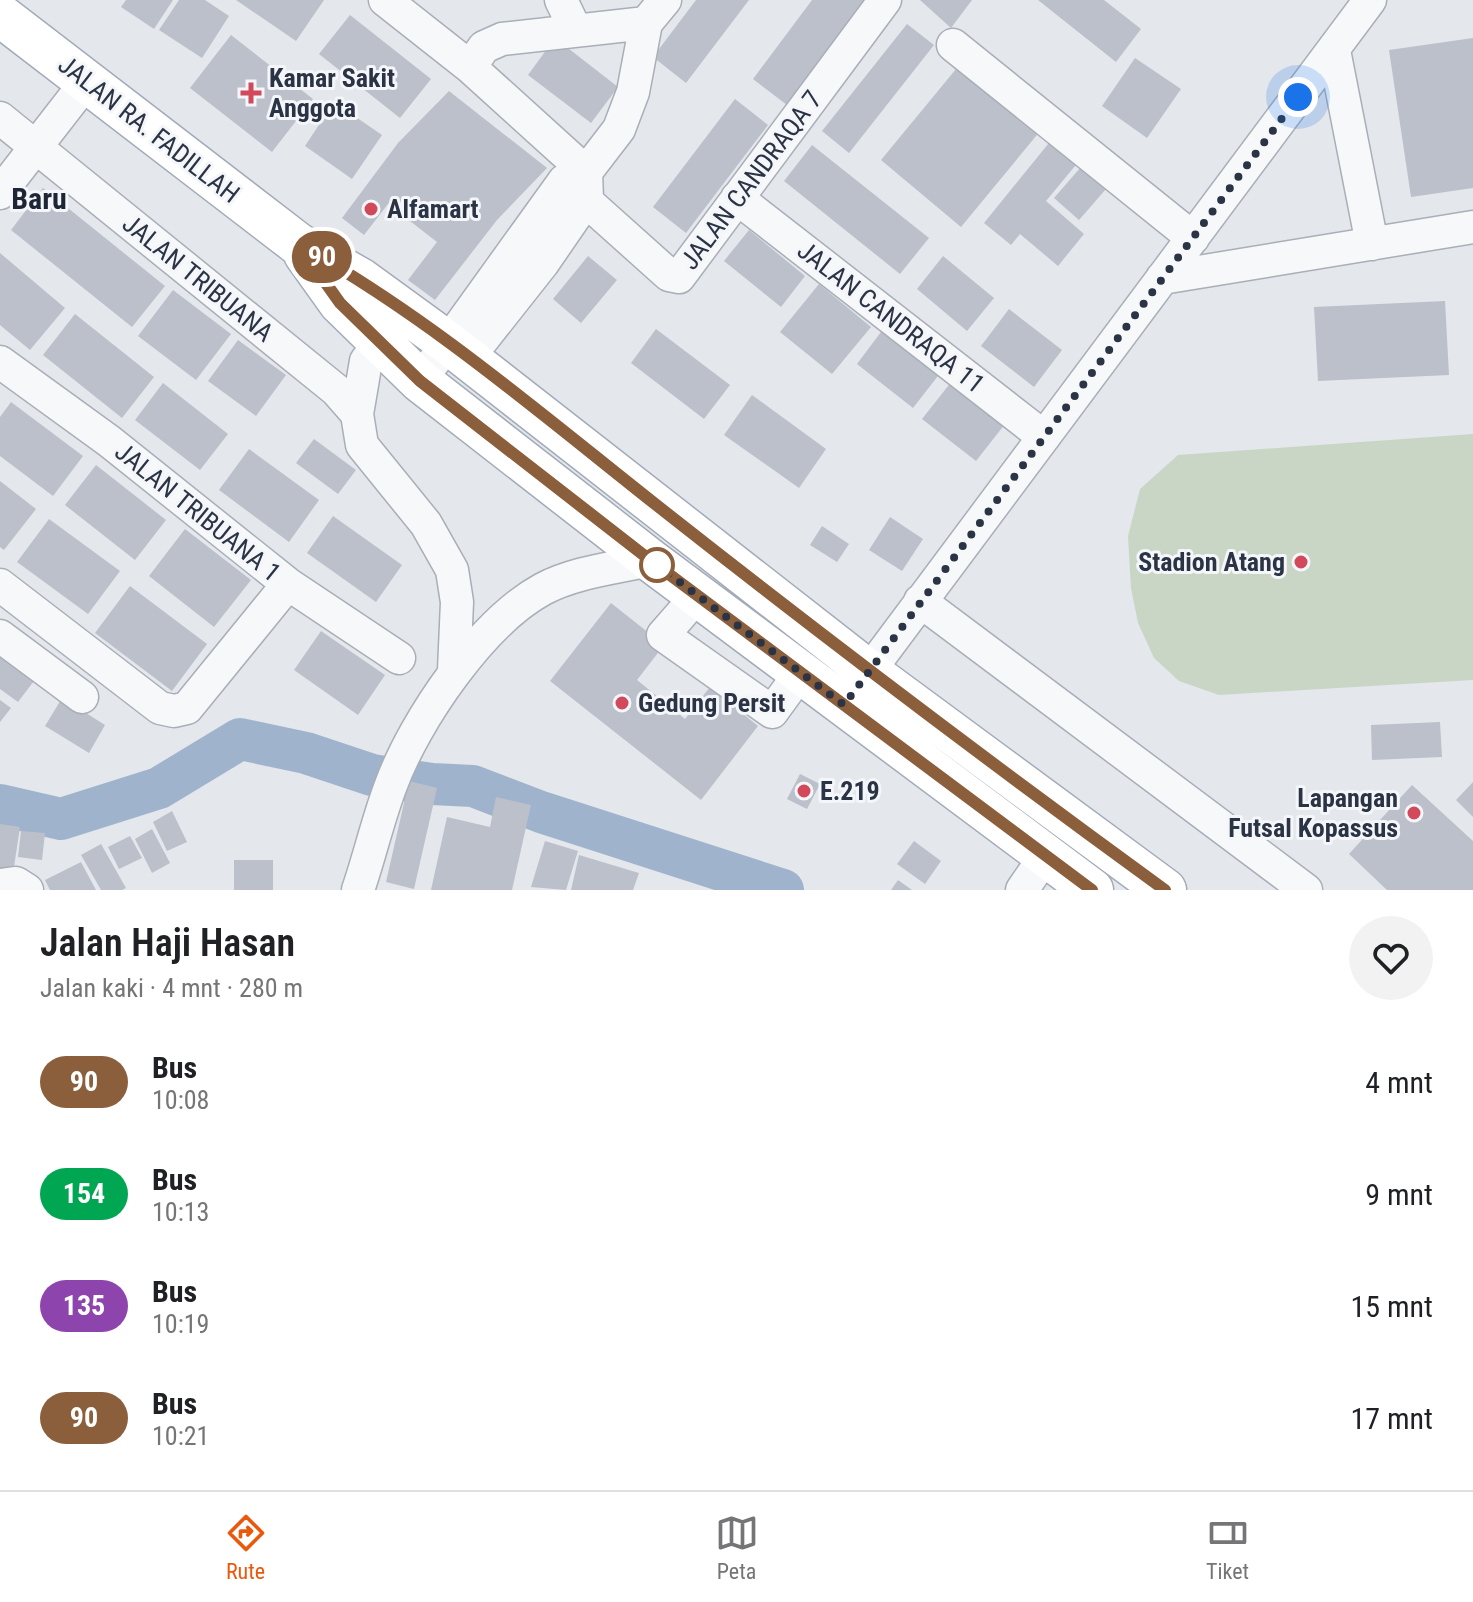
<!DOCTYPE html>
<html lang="id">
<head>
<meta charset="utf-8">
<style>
	body { margin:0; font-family:"Roboto Condensed",sans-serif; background:#f2f2f2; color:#202124; height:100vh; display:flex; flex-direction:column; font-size:30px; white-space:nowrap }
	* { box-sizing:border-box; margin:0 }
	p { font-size:26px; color:#757577 }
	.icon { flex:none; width:44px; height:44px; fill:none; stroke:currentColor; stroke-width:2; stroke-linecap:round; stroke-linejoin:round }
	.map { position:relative; height:890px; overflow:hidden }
	.panel { display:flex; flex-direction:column; background:#fff; flex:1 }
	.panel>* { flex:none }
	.badge { padding:0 16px; border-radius:26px; font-size:28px; line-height:52px }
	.you { position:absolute; width:40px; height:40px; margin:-20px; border:6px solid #fff; border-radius:50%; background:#1a73e8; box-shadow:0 0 0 12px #1a73e833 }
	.map>.badge { position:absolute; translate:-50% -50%; box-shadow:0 0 0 4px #fff }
	.round { display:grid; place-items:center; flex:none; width:84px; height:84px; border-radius:42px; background:#f2f2f2 }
	.headline { display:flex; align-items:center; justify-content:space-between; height:136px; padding:0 40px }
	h1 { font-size:38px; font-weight:600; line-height:60px }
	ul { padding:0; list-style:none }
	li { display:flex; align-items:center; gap:24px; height:112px; padding:0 40px }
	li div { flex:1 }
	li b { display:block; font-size:30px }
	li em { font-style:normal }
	li .badge { min-width:88px; font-weight:700; text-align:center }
	.tabs { display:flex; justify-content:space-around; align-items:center; height:112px; border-top:2px solid #e0e0e0; background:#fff; font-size:22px; color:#757577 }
	.tabs a { display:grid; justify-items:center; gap:4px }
	.tabs .selected { color:#ea580c }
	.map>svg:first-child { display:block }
</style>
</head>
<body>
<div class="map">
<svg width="1473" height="890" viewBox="0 0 1473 890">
	<rect width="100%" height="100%" fill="#e4e7ec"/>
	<path fill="#c9d6c5" d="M1473,434V680L1219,695L1179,681L1154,658L1138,623L1131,588L1128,536L1140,489L1178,455Z"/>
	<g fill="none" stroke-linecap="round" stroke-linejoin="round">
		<path stroke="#9fb4cc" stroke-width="42" d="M0,805L61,819L159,788L240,739L306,753L372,775L432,784L473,786L541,812L783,890"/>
	</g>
	<path fill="#bbc0ca" d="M126,0H173L154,29L121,7Z
		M179,0H205L229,16L202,58L159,30Z
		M236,0H324L296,41Z
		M696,0H749L686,83L653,57Z
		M812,0H866L787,105L753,79Z
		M920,0H972L951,28Z
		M1038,0H1104L1141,29L1116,62Z
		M350,15L431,79L400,118L319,54Z
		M907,24L934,45L849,153L822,131Z
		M231,35L313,99L272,152L190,88Z
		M555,38L618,87L591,123L528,75Z
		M1473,38V188L1411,197L1389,50Z
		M1135,58L1181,89L1147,138L1102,106Z
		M961,63L1041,130L961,227L881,160Z
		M449,91L547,168L497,220L435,300L408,280L437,242L388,204L364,235L342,218L398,143Z
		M735,99L768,125L686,233L653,207Z
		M334,102L382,135L352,179L305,146Z
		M1053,138L1080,160L1046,201L1084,234L1058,266L1020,234L1011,245L984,223Z
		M812,145L929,238L900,274L784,181Z
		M1081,167L1106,189L1079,220L1054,198Z
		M43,188L165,286L132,327L11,230Z
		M749,230L805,276L781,307L724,261Z
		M0,253L65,308L30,350L0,325Z
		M588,256L617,280L581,323L553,299Z
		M943,256L994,298L967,331L917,289Z
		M819,284L871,327L832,374L780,332Z
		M173,290L231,334L196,380L138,336Z
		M1445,301L1449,375L1318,381L1314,307Z
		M1009,309L1062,350L1034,387L981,346Z
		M75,314L154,377L122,418L43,355Z
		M884,328L941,372L913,408L857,364Z
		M656,329L730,385L704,419L631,363Z
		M238,340L286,375L256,416L208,381Z
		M952,381L1005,424L976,461L922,419Z
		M163,383L228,434L200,470L135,420Z
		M752,395L826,449L799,488L724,435Z
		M11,402L83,456L53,496L0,456V417Z
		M314,439L356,470L338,494L296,463Z
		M249,449L319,500L289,542L219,490Z
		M96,465L166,520L135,560L65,505Z
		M0,481L36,509L4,550L0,547Z
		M333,516L402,565L376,602L307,553Z
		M890,517L923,539L902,571L869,550Z
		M49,519L120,571L88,614L17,562Z
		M822,526L849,544L837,562L810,545Z
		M185,529L251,580L214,627L149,576Z
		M130,586L207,644L172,691L95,633Z
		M611,603L664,645L637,680L685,719L710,687L758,726L701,800L550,681Z
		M321,631L385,675L358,715L294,670Z
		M0,642L40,673L18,702L0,689Z
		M62,698L105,725L89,753L45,726Z
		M0,700L11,708L0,722Z
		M1440,722L1442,757L1372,760L1371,725Z
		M800,774L820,784L807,809L787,799Z
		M409,781L437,788L414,889L386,882Z
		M1473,782V817L1456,800Z
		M1412,785L1473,841V890H1387L1349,854Z
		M496,797L531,805L512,890H431L447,817L490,827Z
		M172,811L187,842L167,851L153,822Z
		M0,824L20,827L12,880L0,878Z
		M152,829L170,863L152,873L135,839Z
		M21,831L45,833L42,860L18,857Z
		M130,836L142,858L119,869L108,847Z
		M545,841L578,851L566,890L531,887Z
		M914,841L941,861L925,884L897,864Z
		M101,844L126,888L122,890H101L81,855Z
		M579,855L639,873L633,890H571Z
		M234,860H273V890H234Z
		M81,862L96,890H50L45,880Z
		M898,880L912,890H891Z"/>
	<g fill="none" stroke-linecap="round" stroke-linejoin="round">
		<defs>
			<path id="minor" d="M385,0L470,67L586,172L587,199L543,263L468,358
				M561,0L575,29
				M953,45L1193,238
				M1334,50L1372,244
				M470,67L484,47L502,39L646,23
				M0,118L336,390L357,414
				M564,181L669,275L679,277L885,0
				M0,193L87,81
				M737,198L1044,437
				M1162,278L1473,227
				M393,326L366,361L357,414L362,445L426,524L452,570L457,602L454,670
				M0,362L109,441L288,584L399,658
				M420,381L564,181L586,172L619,129L633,92L646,23L665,0
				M0,585L160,708L174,711L187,708L288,584
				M698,595L663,635L772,712L801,672
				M920,601L1306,890
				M0,636L82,697
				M855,690L1370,0
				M0,885L16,883L27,890
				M358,890C370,855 378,819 391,785C415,720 482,622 543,589C575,572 615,568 650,560
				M1022,890L1046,855"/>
			<path id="major" d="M0,15L298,244L360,279L448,343L868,671L1165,890
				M305,254L340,303L420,381L650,560L1092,890"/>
		</defs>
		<use href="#minor" stroke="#a9aeb7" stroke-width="35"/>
		<use href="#major" stroke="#a3abb8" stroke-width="45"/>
		<use href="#minor" stroke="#f7f8fa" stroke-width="32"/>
		<use href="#major" stroke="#fff" stroke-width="42"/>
	</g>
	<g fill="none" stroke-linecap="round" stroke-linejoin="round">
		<defs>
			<path id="line" d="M1092,890L650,560L420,381L340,303L298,244C435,320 555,426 678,522C838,648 1000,770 1165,890"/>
		</defs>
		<use href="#line" stroke="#fff" stroke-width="18"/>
		<use href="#line" stroke="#8b5e3c" stroke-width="12"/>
		<path stroke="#2b3445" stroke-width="8" stroke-dasharray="0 14.4" d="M657,565L844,705L1298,97"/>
	</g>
	<g fill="#d1495b" stroke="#f4f6f9" stroke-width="3">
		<path d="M247 81h8v8h8v8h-8v8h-8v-8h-8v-8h8z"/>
		<circle cx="371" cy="209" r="8"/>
		<circle cx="1301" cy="562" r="8"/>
		<circle cx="622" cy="703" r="8"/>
		<circle cx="804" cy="791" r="8"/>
		<circle cx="1414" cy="813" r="8"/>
	</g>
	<circle fill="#fff" stroke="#8b5e3c" stroke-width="4" cx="657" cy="565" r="16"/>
	<g text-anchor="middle" stroke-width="6" stroke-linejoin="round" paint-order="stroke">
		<g font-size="26" font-weight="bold" fill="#2b3445" stroke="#f4f6f9" text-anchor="start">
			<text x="269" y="87">Kamar Sakit<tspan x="269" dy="30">Anggota</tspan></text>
			<text x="387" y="218">Alfamart</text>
			<text x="1285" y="571" text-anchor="end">Stadion Atang</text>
			<text x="638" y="712">Gedung Persit</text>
			<text x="820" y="800">E.219</text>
			<text x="1398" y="807" text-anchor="end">Lapangan<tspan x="1398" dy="30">Futsal Kopassus</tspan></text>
		</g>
		<g font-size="26" fill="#2b3445" stroke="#f4f6f9">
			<text transform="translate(149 129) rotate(38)" y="9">JALAN RA. FADILLAH</text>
			<text transform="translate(751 180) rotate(-53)" y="9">JALAN CANDRAQA 7</text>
			<text transform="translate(198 278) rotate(39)" y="9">JALAN TRIBUANA</text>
			<text transform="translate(891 317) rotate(38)" y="9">JALAN CANDRAQA 11</text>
			<text transform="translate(198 512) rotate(39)" y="9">JALAN TRIBUANA 1</text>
		</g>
		<g font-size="30" font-weight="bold" fill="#1d2536" stroke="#f4f6f9">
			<text x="39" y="209">Baru</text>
		</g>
	</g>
</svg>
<div class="you" style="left:1298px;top:97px"></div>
<b class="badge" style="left:322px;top:257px;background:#8b5e3c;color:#fff">90</b>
</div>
<section class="panel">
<div class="headline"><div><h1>Jalan Haji Hasan</h1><p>Jalan kaki · 4 mnt · 280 m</p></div><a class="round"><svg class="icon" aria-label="heart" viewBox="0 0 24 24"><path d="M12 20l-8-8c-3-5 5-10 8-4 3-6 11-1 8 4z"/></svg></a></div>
<ul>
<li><span class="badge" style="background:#8b5e3c;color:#fff">90</span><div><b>Bus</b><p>10:08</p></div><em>4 mnt</em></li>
<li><span class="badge" style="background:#00a651;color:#fff">154</span><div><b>Bus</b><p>10:13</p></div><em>9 mnt</em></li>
<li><span class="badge" style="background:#8e44ad;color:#fff">135</span><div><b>Bus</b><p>10:19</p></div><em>15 mnt</em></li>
<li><span class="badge" style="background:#8b5e3c;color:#fff">90</span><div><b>Bus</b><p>10:21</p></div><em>17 mnt</em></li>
</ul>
</section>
<nav class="tabs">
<a class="selected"><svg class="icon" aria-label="directions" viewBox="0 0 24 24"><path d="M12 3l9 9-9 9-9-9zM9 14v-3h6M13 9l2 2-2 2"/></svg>Rute</a>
<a><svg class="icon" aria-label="map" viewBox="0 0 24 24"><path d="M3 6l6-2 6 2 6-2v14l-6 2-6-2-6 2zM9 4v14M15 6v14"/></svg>Peta</a>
<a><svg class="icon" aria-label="tickets" viewBox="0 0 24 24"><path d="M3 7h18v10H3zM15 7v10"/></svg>Tiket</a>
</nav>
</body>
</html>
